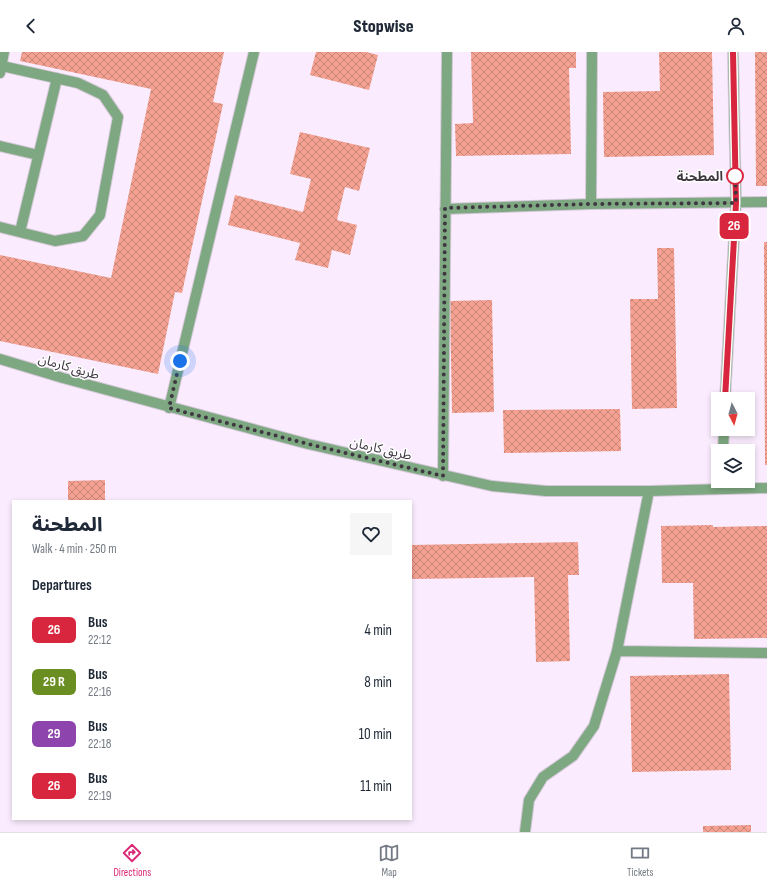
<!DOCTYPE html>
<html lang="en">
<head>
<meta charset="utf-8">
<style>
	body { margin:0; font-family:"Sofia Sans Condensed","Noto Sans Arabic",sans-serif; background:#f6f6f7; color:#1f2937; height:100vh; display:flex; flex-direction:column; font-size:15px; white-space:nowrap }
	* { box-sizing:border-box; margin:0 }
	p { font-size:13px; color:#747a83 }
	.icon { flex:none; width:22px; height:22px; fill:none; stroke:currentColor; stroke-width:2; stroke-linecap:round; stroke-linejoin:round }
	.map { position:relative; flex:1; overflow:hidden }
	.details { position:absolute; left:12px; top:448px; width:400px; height:320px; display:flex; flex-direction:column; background:#fff; border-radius:0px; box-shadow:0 2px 6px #0003 }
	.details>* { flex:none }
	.badge { padding:0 8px; border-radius:6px; font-size:14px; line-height:26px }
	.needle { width:26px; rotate:174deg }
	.tools { position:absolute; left:711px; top:340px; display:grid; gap:8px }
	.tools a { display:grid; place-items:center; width:44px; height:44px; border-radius:0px; background:#fff; box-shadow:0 2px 6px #0003; font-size:20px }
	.you { position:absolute; width:20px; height:20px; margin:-10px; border:3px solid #fff; border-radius:50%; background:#1a73e8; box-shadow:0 0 0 6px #1a73e833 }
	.map>.badge { position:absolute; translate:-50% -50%; box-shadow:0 0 0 2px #fff }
	h2 { padding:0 20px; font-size:15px; line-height:36px }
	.round { display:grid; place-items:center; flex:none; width:42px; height:42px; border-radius:0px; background:#f6f6f7 }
	.summary { display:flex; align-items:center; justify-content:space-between; height:68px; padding:0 20px }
	h1 { font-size:19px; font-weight:800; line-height:30px }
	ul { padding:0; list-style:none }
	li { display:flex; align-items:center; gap:12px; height:52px; padding:0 20px }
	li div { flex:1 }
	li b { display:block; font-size:15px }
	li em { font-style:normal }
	li .badge { min-width:44px; font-weight:700; text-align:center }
	header { display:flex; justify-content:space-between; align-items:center; height:52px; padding:0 20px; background:#fff; font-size:18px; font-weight:800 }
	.tab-bar { display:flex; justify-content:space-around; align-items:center; height:56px; border-top:1px solid #e0e1e3; background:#fff; font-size:11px; color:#747a83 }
	.tab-bar a { display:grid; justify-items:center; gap:2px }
	.tab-bar .on { color:#db2777 }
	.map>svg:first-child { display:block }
</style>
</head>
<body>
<header><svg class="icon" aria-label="back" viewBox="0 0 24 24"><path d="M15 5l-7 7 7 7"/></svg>Stopwise<svg class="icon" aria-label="person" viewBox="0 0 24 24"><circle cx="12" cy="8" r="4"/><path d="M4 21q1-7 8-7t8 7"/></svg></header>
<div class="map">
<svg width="767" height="780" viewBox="0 0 767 780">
	<defs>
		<pattern id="building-cross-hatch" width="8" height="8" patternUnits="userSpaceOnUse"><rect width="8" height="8" fill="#f4a191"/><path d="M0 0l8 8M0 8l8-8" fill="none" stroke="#c78478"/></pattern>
	</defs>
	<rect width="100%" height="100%" fill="#faecfe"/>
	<path fill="url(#building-cross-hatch)" d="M22,0H224L213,50L223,52L182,241L175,240L158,322L0,289V203L111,226L151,37L20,9Z
		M316,0H366L378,3L369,38L310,23Z
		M471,0H576V16H569L571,102L456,104L455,72L473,71Z
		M659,0H712L714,103L604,105L603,40L660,39Z
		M755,0H767V134H756Z
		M300,80L370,96L359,139L345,135L337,168L357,173L350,203L332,198L328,216L295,208L300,191L228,173L235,143L303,160L311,127L290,122Z
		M764,190H767V413H765Z
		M657,196H674L677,356L632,357L630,247H658Z
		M492,248L494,360L452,361L450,249Z
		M620,357L621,399L504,401L503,358Z
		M105,428V449H68V429Z
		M713,473V475L767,474V586L694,587L693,531H662L661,474Z
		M578,490L579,523H568L570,609L536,610L534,525L411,527V493Z
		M729,622L731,718L632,720L630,624Z
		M751,773V780H703V774Z"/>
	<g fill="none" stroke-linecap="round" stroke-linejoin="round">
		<defs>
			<path id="minor" d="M0,21L4,0
				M0,94L38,103
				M591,152L592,0
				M445,157L591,152L767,150
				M0,175L55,189L83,184L100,163L118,65L103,43L78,31L2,14
				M20,180L57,26
				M0,307L63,326L308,392L492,434L546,439H649L767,436
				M725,347L736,151L733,0
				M169,356L254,0
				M723,399L724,377
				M443,424L447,0
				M649,439L617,599L767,601
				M525,780L529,748L543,725L573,704L594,674L617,599"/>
		</defs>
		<use href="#minor" stroke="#d4c8d8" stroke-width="12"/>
		<use href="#minor" stroke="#7ea881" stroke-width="10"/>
	</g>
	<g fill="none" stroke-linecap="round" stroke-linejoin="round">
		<defs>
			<path id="line" d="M725,347L736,151L733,0"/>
		</defs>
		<use href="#line" stroke="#fff" stroke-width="9"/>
		<use href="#line" stroke="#d7263d" stroke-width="6"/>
		<path stroke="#3e3740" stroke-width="4" stroke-dasharray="0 7.2" d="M180,309L169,356L308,392L443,424L445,156L591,152L736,151L735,119V124"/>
	</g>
	<circle fill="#fff" stroke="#d7263d" stroke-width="2" cx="735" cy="124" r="8"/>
	<g text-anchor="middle" stroke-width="3" stroke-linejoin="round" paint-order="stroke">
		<g font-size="13" font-weight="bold" fill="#3e3740" stroke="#fff" text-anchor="end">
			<text x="723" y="129">المطحنة</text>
		</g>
		<g font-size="13" fill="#3e3740" stroke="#fff">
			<text transform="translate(69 314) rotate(16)" y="5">طريق كارمان</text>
			<text transform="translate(381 396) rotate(13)" y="5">طريق كارمان</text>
		</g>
	</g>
</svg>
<div class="tools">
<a><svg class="needle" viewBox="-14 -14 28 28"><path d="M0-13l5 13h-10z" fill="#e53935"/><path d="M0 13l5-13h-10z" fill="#747a83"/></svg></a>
<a><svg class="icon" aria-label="layers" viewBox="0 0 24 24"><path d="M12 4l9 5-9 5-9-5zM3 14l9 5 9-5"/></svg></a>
</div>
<div class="you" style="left:180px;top:309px"></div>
<b class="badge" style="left:734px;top:174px;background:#d7263d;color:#fff">26</b>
<section class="details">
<div class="summary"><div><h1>المطحنة</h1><p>Walk · 4 min · 250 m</p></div><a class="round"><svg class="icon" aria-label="heart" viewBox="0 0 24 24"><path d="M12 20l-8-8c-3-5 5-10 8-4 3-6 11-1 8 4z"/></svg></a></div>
<h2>Departures</h2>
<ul>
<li><span class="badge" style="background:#d7263d;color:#fff">26</span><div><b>Bus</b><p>22:12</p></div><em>4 min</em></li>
<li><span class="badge" style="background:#6b8e23;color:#fff">29 R</span><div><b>Bus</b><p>22:16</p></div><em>8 min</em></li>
<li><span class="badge" style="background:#8e44ad;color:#fff">29</span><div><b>Bus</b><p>22:18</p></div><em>10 min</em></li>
<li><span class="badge" style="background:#d7263d;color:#fff">26</span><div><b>Bus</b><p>22:19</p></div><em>11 min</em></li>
</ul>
</section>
</div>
<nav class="tab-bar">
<a class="on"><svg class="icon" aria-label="directions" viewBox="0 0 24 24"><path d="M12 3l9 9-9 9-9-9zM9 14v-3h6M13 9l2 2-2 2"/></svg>Directions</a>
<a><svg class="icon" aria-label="map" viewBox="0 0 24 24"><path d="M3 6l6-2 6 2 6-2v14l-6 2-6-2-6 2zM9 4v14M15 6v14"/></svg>Map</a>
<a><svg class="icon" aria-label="tickets" viewBox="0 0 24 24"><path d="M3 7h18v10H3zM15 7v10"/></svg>Tickets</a>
</nav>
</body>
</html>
